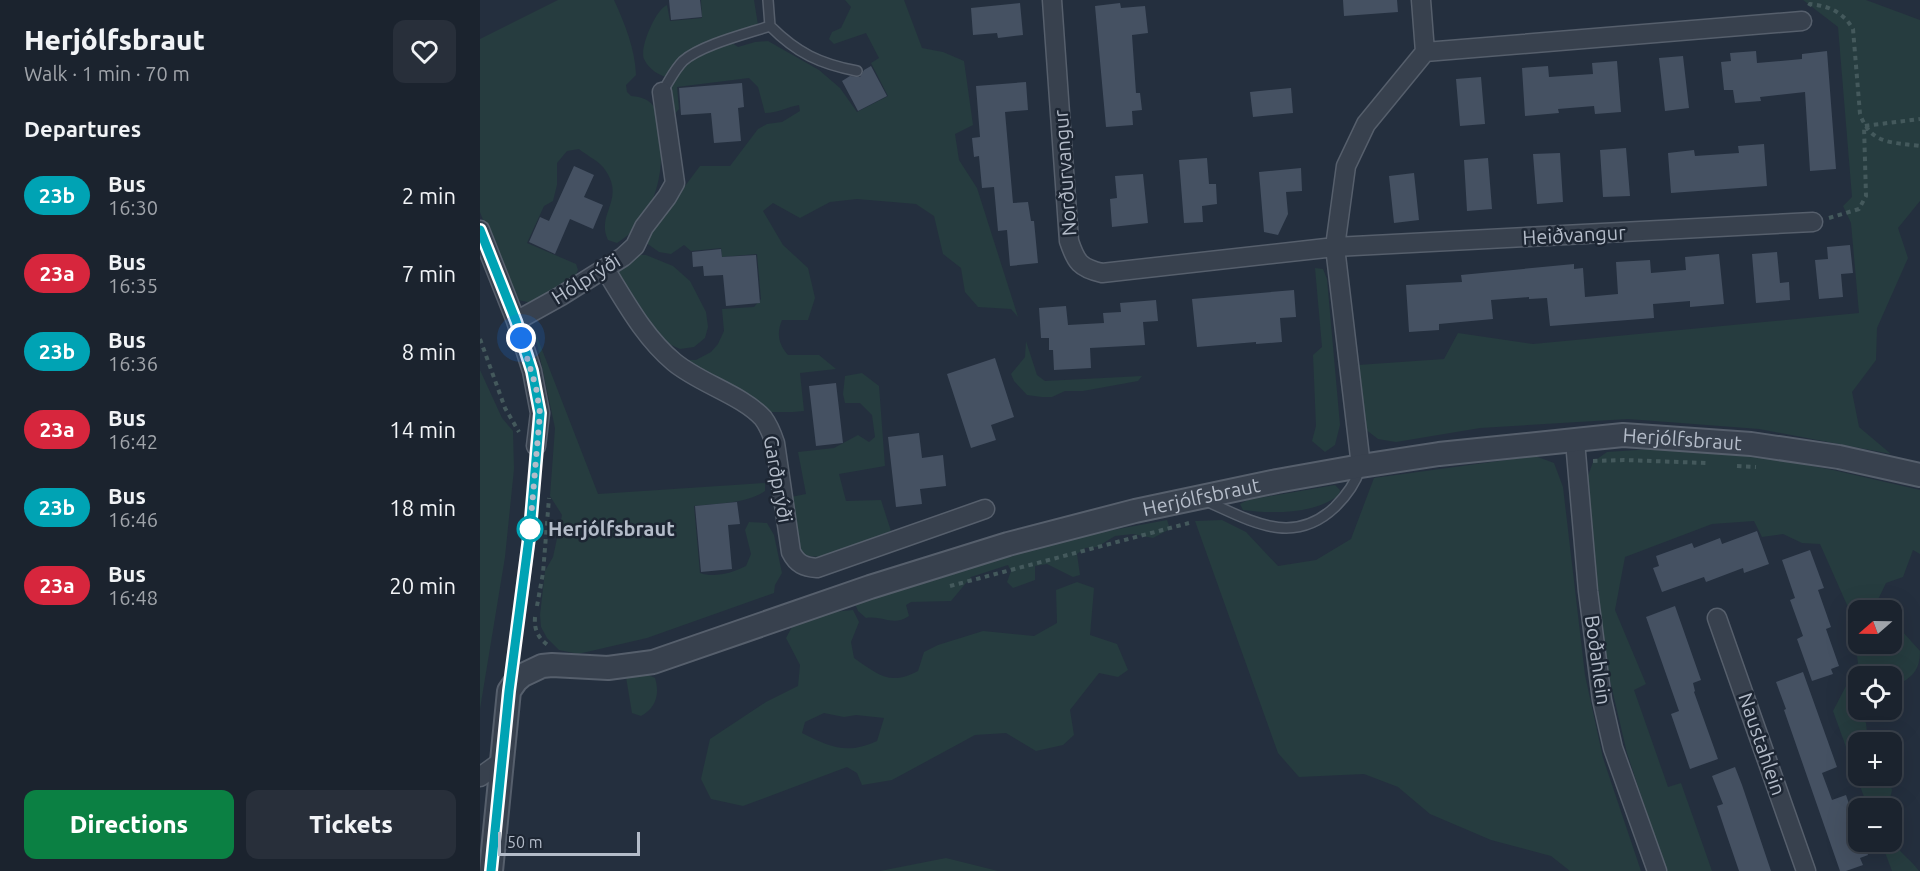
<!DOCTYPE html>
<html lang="en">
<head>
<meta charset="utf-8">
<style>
	body { margin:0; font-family:Ubuntu,sans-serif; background:#282f3a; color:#f1f3f6; height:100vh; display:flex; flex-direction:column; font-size:22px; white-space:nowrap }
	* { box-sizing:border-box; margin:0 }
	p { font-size:20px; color:#a0a4aa }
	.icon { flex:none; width:33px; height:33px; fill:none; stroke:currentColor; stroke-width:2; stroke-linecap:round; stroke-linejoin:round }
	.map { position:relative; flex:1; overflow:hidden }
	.panel { display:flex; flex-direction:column; background:#1b232e; width:480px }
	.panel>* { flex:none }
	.badge { padding:0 12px; border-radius:20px; font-size:21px; line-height:39px }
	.needle { width:39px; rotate:250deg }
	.controls { position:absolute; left:1368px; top:600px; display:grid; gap:12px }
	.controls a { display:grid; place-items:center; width:54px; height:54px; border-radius:12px; background:#1b232e; box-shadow:0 6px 24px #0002,0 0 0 2px #39404a; font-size:30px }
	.scale { position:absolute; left:18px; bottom:15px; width:142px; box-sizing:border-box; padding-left:6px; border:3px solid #b4bcc9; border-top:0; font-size:16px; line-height:21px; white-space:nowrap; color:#b4bcc9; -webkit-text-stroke:4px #1d2633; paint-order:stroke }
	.you { position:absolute; width:30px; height:30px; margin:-15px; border:4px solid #fff; border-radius:50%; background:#1a73e8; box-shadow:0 0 0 9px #1a73e833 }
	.map>.badge { position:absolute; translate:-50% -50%; box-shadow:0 0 0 3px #fff }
	h2 { padding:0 24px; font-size:22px; line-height:54px }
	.round { display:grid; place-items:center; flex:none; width:63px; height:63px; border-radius:12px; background:#282f3a }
	.headline { display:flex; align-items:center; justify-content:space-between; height:102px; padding:0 24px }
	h1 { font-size:28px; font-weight:800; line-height:45px }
	.button { display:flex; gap:12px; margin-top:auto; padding:12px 24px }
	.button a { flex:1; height:69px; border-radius:12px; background:#0b8043; color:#fff; font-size:24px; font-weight:800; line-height:69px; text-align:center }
	.button a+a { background:#282f3a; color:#f1f3f6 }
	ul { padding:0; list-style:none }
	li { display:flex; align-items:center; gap:18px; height:78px; padding:0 24px }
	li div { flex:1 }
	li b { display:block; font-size:22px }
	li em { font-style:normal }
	li .badge { min-width:66px; font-weight:700; text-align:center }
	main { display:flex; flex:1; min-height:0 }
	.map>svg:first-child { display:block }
</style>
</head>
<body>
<main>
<section class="panel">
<div class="headline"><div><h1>Herjólfsbraut</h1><p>Walk · 1 min · 70 m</p></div><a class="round"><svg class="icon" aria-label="heart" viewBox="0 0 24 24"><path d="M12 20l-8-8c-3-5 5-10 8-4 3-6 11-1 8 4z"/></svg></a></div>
<h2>Departures</h2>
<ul>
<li><span class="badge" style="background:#00a3b4;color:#fff">23b</span><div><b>Bus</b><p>16:30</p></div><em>2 min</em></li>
<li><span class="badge" style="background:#d7263d;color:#fff">23a</span><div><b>Bus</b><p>16:35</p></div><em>7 min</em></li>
<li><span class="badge" style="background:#00a3b4;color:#fff">23b</span><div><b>Bus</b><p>16:36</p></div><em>8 min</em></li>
<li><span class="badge" style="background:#d7263d;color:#fff">23a</span><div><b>Bus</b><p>16:42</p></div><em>14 min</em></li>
<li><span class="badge" style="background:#00a3b4;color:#fff">23b</span><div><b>Bus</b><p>16:46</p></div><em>18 min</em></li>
<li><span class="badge" style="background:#d7263d;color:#fff">23a</span><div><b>Bus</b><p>16:48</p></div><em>20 min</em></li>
</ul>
<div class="button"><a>Directions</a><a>Tickets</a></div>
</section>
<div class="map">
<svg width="1440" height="871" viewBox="0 0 1440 871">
	<rect width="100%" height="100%" fill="#242f3e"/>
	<path fill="#263c3f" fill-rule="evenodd" d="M78,0H134C145,24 155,49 156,75L146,85L147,92L151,96C177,98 179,113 180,136C180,143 182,151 181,159C180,191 166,226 137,243L128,240C115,213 148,199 123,167C117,160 106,155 99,149L87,151L77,163V185L73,201L64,206L47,243L96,264L98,270L96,275L67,292L61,301L52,303L38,300L28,285L0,212V39Z
		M221,0H274L278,25L250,39L252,43L258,47L275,42L288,41L339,70L360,88L377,112L408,96L391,63L399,58L386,33L354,44L349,39L352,32L361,28L371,7L365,0H424L442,48L463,52L484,61L493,125L475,134L479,160L497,188L538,317L531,309L498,307L485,292L481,268L463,254L454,216L436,204L377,199L350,202L320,218L293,203L283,211L303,245L328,268L335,298L328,320H302C296,334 299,345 308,355H339L356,369L320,373L324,411C309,413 296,411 281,413L198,360H216L231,352L238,344L244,331L242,309L274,307L281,299L277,254L242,257L241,248L211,251L204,245L191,254L179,252L165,242L166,228L205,186L220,166H250L278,129L287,124L302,122L320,111L319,105C307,107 298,113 285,113L278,87L269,78L197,87L199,109L193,116L183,111L190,78C180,76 169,70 164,59C159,48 176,9 187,5L190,21L222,18Z
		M1323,0H1386L1440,20V201L1418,228L1428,258L1397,328L1396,360L1372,392L1379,427L1411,454L1279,429L1148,419L1000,428L916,442L898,439L885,429L878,365L964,359L978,333L1053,344L1379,313L1371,223L1363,206L1372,197L1358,27Z
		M154,255H166L193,266L210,281L226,312L228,327L225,338L214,347L200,349L180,340L141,285L137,270Z
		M835,268L843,269L847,279L860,425L855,445L845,452L832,441L836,426L833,355L842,347Z
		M54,329L118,494L285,483V491C265,504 237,503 214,506L220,573C235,578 252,573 266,566L271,554L265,530L269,522L287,523L294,535L302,573L295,585L294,593L167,638L98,654L79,650L67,638L61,627L60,615L65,571L73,557L82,515L70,496L75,428Z
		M546,341L557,375L565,381L662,376L658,381L603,391H585L572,397H562L547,395L534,381L531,374L545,357Z
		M0,370L22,418L33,431L34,469L25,557L0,709Z
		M382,373L399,386L405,466L359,474L366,501L401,500L411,531L342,557L326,556L318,550L311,497L326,494L318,452L354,448L378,435L389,442L395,437L392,415L380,403H365L363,394L365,376Z
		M1187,448L1245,450L1353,470L1440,490V554L1433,550L1423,577L1406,583L1394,608L1398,610H1378V644H1412V620L1440,651C1440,670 1432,678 1416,685L1412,683V676H1378L1377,710L1386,723L1388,742H1378V776H1409L1412,790L1408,808H1388L1353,711L1378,663L1371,614L1340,544L1322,543L1303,534L1282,537L1274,521L1232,524L1145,557L1135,610L1166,684L1154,690L1188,787L1201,783L1232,871H1186L1147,753L1127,668L1106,482L1113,462L1127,452Z
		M1055,456L1074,463L1083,487L1105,675L1123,758L1161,871H1090L1071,856L1011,840L950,814L918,787L884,774L819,777L798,753L715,521L742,520L766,532L798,566L836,560L871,539L894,478Z
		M855,485L860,490L859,495C836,514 792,514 763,510L760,504L768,500Z
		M687,520L690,529L673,538L653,534L635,536L617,547L605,548L597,554L600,575L593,577L567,564L555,566V580L533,588L527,582L531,571L528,565L491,577L471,601L431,602L426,605L429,616C413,627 402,615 386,618L378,611L374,601L453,577L611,534Z
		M597,582L614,588L610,635L637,644L648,670L638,677L619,673L590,710L594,735L583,745L556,751L526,733L495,735L412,780L382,785L377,773L367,767L263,806L231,799L221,779L230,739L286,702L318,686L320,665L306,638L313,625L353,612L373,610L379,622L371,642L374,658C399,675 409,686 438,671L444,652L458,645L503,631L554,636L577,623L576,590ZM344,713L364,717L376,715L404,718L397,741C367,755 350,747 322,733L325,722Z
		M166,674L175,678C180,694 176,708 161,716L152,713L146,677Z
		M1412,838C1415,850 1431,859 1439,871H1412L1401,842H1412Z
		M466,858L518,871H400Z"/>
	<path fill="#455162" d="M189,0H220L222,17L191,20Z
		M863,0H917L918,12L864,16Z
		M540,3L543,35L518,38L517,33L493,35L491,8Z
		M640,3L641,8L665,6L668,33L652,35L656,93H660L662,110L652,111L653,125L626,127L615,6Z
		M1276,51L1277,63L1322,59V54L1347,51L1356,169L1330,171L1325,92L1280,97L1281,101L1255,103L1253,90H1244L1241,62L1251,61L1250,53Z
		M1203,56L1209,108L1185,111L1179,58Z
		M1137,61L1141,112L1115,114L1114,106L1078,109L1079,113L1045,116L1042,68L1068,66L1069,77L1113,74L1112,63Z
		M391,66L407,96L378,111L362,81L370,76L380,77L384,70Z
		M1001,77L1005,124L980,126L976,79Z
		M546,82L548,110L525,112L533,203L548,202L551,221H554L558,263L530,266L527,230L518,231L514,187L502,188L499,156L494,157L492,138L500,137L496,86Z
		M262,83L264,107L258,108L261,141L234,143L231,113L201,115L199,88Z
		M811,88L813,113L773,117L770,92Z
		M1284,144L1287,186L1191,193L1188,153L1214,150L1215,156L1259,153L1258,146Z
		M1146,148L1150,196L1123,197L1120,150Z
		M1080,153L1083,202L1057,204L1053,154Z
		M727,158L729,184H736L737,204L722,206L723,222L704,223L699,160Z
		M1008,158L1012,209L987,211L984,160Z
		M94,166L114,175L104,197L123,205L113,229L90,219L75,254L49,242L60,217L69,221Z
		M821,168L822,191L806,192L808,214L798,235L784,232L779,172Z
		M934,173L939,220L914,223L909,176Z
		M663,174L668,223L632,227L630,199L637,198L635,176Z
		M1370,245L1373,273L1361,274L1363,297L1339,299L1335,260L1348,259L1347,247Z
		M241,249L242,257L276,255L280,303L246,306L243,275L224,276L223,266L213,267L212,252Z
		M1297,252L1300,283L1309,282L1310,300L1276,303L1272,254Z
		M1239,254L1244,304L1210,307V301L1173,304L1174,318L1070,326L1067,298L1049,299V297L1011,300L1013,319L959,324V330L929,332L926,285L982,282L981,275L1094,264V269L1103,268L1105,297L1138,294L1136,262L1170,260L1171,273L1206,270L1205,257Z
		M814,290L816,317L800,318L802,342L776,344V342L717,347L712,299Z
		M676,300L678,321L663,322L665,345L610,348L611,368L574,370L573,350H569V338H561L559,308L586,306L588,325L624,323L623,313L641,312L640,303Z
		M515,358L534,417L511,425L516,440L491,448L467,374Z
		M356,383L363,443L336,446L329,386Z
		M439,433L442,458L463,455L466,486L440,489L442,504L416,507L408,437Z
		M257,502L260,524L248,525L252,569L221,572L215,506Z
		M1277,531L1289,564L1264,573L1263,568L1226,582L1224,577L1182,592L1173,568L1179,566L1176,556L1212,543L1214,548L1240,538L1242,544Z
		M1330,550L1344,588L1338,590L1351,627L1346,629L1359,666L1351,669L1353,674L1332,681L1317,639L1323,636L1310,600L1315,598L1302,560Z
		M1195,606L1221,680L1213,683L1215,691L1214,692L1238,759L1210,769L1191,714L1199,711L1166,617Z
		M1323,672L1357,767L1342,773L1352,800L1366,795L1378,830V842H1383L1388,855L1380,858L1383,865L1366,871H1360L1304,710L1306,709L1296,682Z
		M1255,767L1262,785L1291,871H1259L1246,833L1237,806L1243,804L1232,776Z"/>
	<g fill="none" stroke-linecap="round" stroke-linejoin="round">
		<defs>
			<path id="service" d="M288,0L290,26
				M290,26C317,53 340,64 377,71
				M182,92C189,82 194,70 203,61C221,45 266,34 290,26
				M726,501C771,521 813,547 855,507C866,496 875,484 880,469
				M30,682C41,603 54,525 56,446"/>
			<path id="minor" d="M572,0L589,241C596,262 600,268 622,273L855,247L1333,222
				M945,52L1322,21
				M0,230L36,321L52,371L60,413L56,446
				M125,269C145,301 164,337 194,362C219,383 262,395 283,418C289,426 292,434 295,443L311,552C317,564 324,567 337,568L505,509
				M36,321L81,296L143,257L155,246L164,227L187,197L195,183L182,92
				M1095,441L1108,591L1122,700L1133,748L1177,871
				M881,466L855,247L866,166L886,124L945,52L941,0
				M1237,618L1326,871
				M0,777L22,761"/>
			<g id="tertiary">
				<path id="s1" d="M11,871L29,691L36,681L43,675L62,666L72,665L128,668L173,662L390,587L528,544L655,511L797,481L881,466L959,454L1143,435L1271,444L1359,457L1440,475"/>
			</g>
		</defs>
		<use href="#service" stroke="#565f6c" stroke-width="12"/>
		<use href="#minor" stroke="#565f6c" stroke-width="21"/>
		<use href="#tertiary" stroke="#565f6c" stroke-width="26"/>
		<path stroke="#44595c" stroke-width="4" stroke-dasharray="4.5 4.5" stroke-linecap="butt" d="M1329,6L1330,4C1349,6 1363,12 1373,29L1380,114C1391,145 1412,142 1440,146
			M1349,218L1379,209L1386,196L1384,126L1440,119
			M0,339L25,408L39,432
			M1113,461L1144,460L1226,463
			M1257,466L1276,467
			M470,586L709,523
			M57,606L63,573L69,498
			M55,617C54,630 58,638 69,646"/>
		<use href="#service" stroke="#38414e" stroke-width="9"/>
		<use href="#minor" stroke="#38414e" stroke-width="18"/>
		<use href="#tertiary" stroke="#38414e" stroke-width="22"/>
	</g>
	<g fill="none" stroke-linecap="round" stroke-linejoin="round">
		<defs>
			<path id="line" d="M0,230L36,321L52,371L60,413L50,530L29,691L11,871"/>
		</defs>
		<use href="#line" stroke="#fff" stroke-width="14"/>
		<use href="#line" stroke="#00a3b4" stroke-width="9"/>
		<path stroke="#b4bcc9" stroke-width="6" stroke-dasharray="0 10.8" d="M41,338L56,387L60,413L50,529"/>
	</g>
	<circle fill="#fff" stroke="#00a3b4" stroke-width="3" cx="50" cy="529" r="12"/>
	<g text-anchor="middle" stroke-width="5" stroke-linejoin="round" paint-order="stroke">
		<g font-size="20" fill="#b4bcc9" stroke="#1d2633">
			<text transform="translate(585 173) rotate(-94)" y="7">Norðurvangur</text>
			<text transform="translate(1094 235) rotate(-3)" y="7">Heiðvangur</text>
			<text transform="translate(106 279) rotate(-32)" y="7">Hólprýði</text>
			<text dy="7" stroke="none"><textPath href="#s1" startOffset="1394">Herjólfsbraut</textPath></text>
			<text transform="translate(298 479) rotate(80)" y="7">Garðprýði</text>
			<text dy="7" stroke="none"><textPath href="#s1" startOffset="908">Herjólfsbraut</textPath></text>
			<text transform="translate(1118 660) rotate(82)" y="7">Boðahlein</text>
			<text transform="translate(1282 744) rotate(71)" y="7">Naustahlein</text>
		</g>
		<g font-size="20" font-weight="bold" fill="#b4bcc9" stroke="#1d2633" text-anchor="start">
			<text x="68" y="536">Herjólfsbraut</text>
		</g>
	</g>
</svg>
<div class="controls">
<a><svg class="needle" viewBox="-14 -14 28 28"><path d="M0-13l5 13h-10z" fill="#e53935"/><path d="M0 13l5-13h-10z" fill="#a0a4aa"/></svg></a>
<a><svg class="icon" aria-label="locate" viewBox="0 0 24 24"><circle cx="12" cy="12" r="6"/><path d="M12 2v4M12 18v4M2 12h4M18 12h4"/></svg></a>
<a>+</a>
<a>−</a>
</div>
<div class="scale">50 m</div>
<div class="you" style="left:41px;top:338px"></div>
</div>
</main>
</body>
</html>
